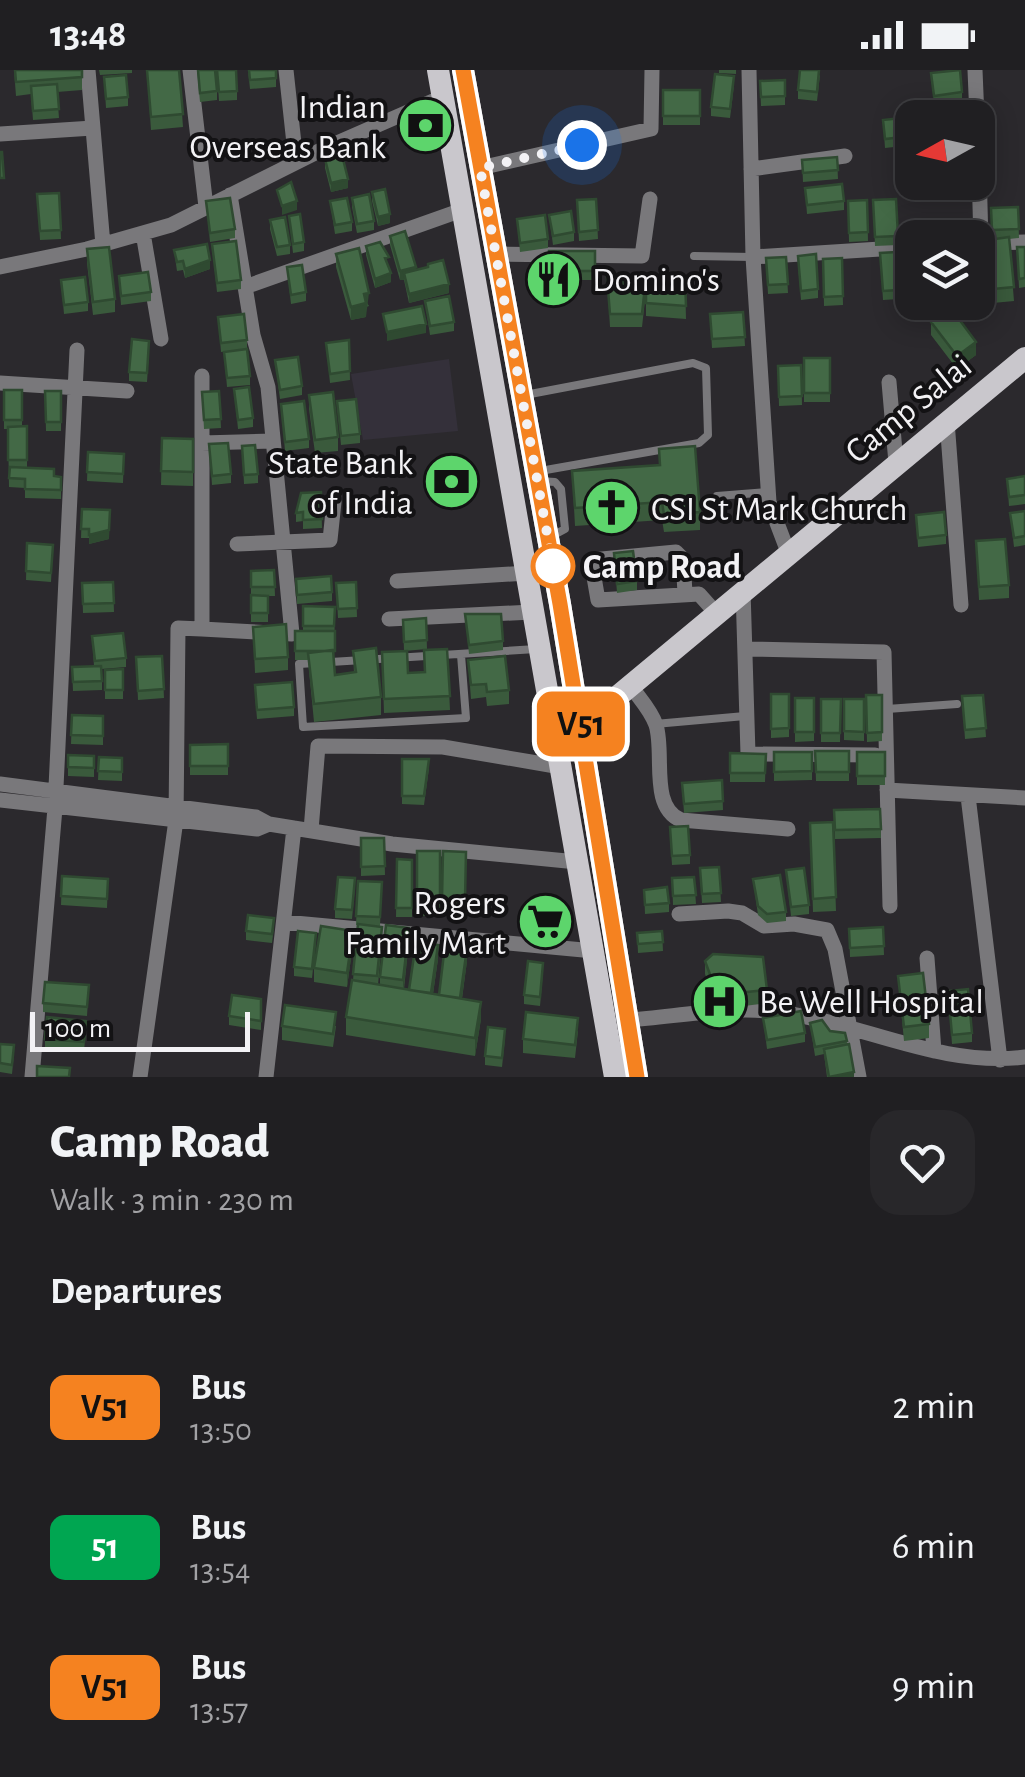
<!DOCTYPE html>
<html lang="en">
<head>
<meta charset="utf-8">
<style>
	body { margin:0; font-family:"Alegreya Sans",sans-serif; background:#28272a; color:#f1f3f6; height:100vh; display:flex; flex-direction:column; font-size:38px; white-space:nowrap }
	* { box-sizing:border-box; margin:0 }
	p { font-size:32px; color:#a2a2a5 }
	.icon { flex:none; width:55px; height:55px; fill:none; stroke:currentColor; stroke-width:2; stroke-linecap:round; stroke-linejoin:round }
	.map { position:relative; height:1007px; overflow:hidden }
	.side { display:flex; flex-direction:column; background:#201f22; flex:1 }
	.side>* { flex:none }
	.badge { padding:0 20px; border-radius:15px; font-size:35px; line-height:65px }
	.needle { width:65px; rotate:262deg }
	.buttons { position:absolute; left:895px; top:30px; display:grid; gap:20px }
	.buttons a { display:grid; place-items:center; width:100px; height:100px; border-radius:20px; background:#201f22; box-shadow:0 5px 25px #0003,0 0 0 2px #3d3d40; font-size:50px }
	.scale { position:absolute; left:30px; bottom:25px; width:220px; box-sizing:border-box; padding-left:10px; border:5px solid #f3f2f5; border-top:0; font-size:28px; line-height:35px; white-space:nowrap; color:#f3f2f5; -webkit-text-stroke:8px #131214; paint-order:stroke }
	.you { position:absolute; width:50px; height:50px; margin:-25px; border:8px solid #fff; border-radius:50%; background:#1a73e8; box-shadow:0 0 0 15px #1a73e833 }
	.map>.badge { position:absolute; translate:-50% -50%; box-shadow:0 0 0 5px #fff }
	h2 { padding:0 50px; font-size:38px; line-height:90px }
	.round { display:grid; place-items:center; flex:none; width:105px; height:105px; border-radius:30px; background:#28272a }
	.overview { display:flex; align-items:center; justify-content:space-between; height:170px; padding:0 50px }
	h1 { font-size:48px; font-weight:800; line-height:75px }
	ul { padding:0; list-style:none }
	li { display:flex; align-items:center; gap:30px; height:140px; padding:0 50px }
	li div { flex:1 }
	li b { display:block; font-size:38px }
	li em { font-style:normal }
	li .badge { min-width:110px; font-weight:700; text-align:center }
	.status { display:flex; justify-content:space-between; align-items:center; height:70px; padding:0 50px; background:#201f22; direction:ltr }
	.status svg { height:28px; fill:currentColor }
	.map>svg:first-child { display:block }
</style>
</head>
<body>
<div class="status"><b>13:48</b><svg viewBox="0 0 49 12"><path d="M0 12V9h3v3zM5 12V6h3v6zM10 12V3h3v9zM15 12V0h3v12zM26 1h20v11H26zM47 4h2v5h-2z"/></svg></div>
<div class="map">
<svg width="1025" height="1007" viewBox="0 0 1025 1007">
	<rect width="100%" height="100%" fill="#2b292d"/>
	<path fill="#34303a" d="M449,289L458,361L363,370L351,304Z"/>
	<g fill="none" stroke-linecap="round" stroke-linejoin="round">
		<path stroke="#79787b" stroke-width="8" d="M694,186L753,187
			M525,325L693,293L706,298L708,365L699,373L540,401
			M539,411L555,412L561,419L565,459L552,466
			M717,426L769,422
			M461,585L466,648L303,657L299,594L536,579
			M887,639L957,634
			M655,654L745,646"/>
		<path stroke="#79787b" stroke-width="15" d="M88,0L103,175
			M190,0L206,137
			M286,0L296,92
			M749,0L753,187L769,432L788,482
			M975,0L977,48
			M978,60L981,173
			M0,64L93,58
			M480,98L651,59L652,0
			M751,99L845,86
			M143,163L161,269
			M989,173L1025,172
			M496,184L642,186L650,129
			M753,187L912,177
			M0,197L87,179L171,155L323,79L442,27
			M245,217L462,140
			M889,312L896,393
			M0,313L127,321
			M947,351L961,535
			M202,373V306
			M237,474L330,470L334,432
			M397,511L527,503
			M743,520L748,684L875,685
			M685,523L683,489L676,482L591,490L598,530L699,524L716,543
			M389,549L532,542
			M202,559L292,564L268,317L253,265L230,125
			M747,579L884,582L890,836
			M630,615C639,628 651,640 656,655C665,683 649,737 681,750L788,759
			M0,714L256,747L269,754L392,774L577,792
			M887,720L1025,728
			M968,726L1000,990
			M0,730L257,759L269,754
			M311,760L318,676L443,677L561,697
			M679,844L728,841L742,843L764,856L794,854L827,860L835,879L859,1007
			M284,852L594,881
			M927,888L934,981
			M629,950C673,947 723,937 768,941C855,949 936,998 1025,987
			M32,1007L55,738L77,280
			M140,1007L176,750L178,558L202,559V373L273,371
			M266,1007L294,758"/>
		<path stroke="#c9c7cc" stroke-width="22" d="M438,0L615,1007
			M463,0L560,534L637,1007
			M572,658L582,656L1025,288"/>
	</g>
	<path fill="#3a5a3c" d="M14,0H82V20L57,22L59,48L33,50L31,24L16,26Z
		M99,0H132V3L100,5Z
		M147,0H179L183,57L151,60Z
		M197,0L217,21V30L200,32Z
		M217,0L237,21V30L219,31Z
		M248,0H276V17L250,19Z
		M719,0H736V4L719,3Z
		M931,3L962,22V31L934,35Z
		M820,5L817,31L798,29V20Z
		M104,7L128,27V36L106,38Z
		M785,10V35L761,36L760,11Z
		M734,15L730,48L711,46V37Z
		M663,20H700V55H663Z
		M883,50L912,66V75L885,78Z
		M837,87L838,109L803,112L802,90Z
		M325,89L348,118L331,122L325,98Z
		M805,118L844,131V140L807,144Z
		M372,122L390,153L378,156L372,131Z
		M59,123L61,169L40,170L37,124Z
		M352,128L374,151V160L357,163L352,137Z
		M596,129L598,169L579,171L577,130Z
		M896,129L898,175L875,176L873,130Z
		M867,130L868,171L849,172L848,131Z
		M206,131L235,159V168L210,172Z
		M330,131L352,152V161L335,164Z
		M1018,137L1019,168L1009,169L1014,231L993,233L988,183V170L992,169L991,138Z
		M549,145L574,162V171L553,175Z
		M289,146L304,172V181L293,183Z
		M517,149L548,169V178L520,182Z
		M270,150L290,175V184L277,186L270,159Z
		M390,166L416,200L449,223L409,233L404,210H400L390,175Z
		M212,174L241,210V219L217,222Z
		M912,175V232H927V236L907,238L902,176Z
		M366,176L389,196L391,212L375,218L366,185Z
		M1017,177H1025V217L1019,218Z
		M87,179L115,229V242L93,245L87,193Z
		M174,180L210,199L185,208L183,200L177,201Z
		M549,181H595V210H549Z
		M896,182L899,229L883,230L880,183Z
		M336,184L369,236L366,237V247L351,250L336,197Z
		M786,187L788,223L768,224L766,188Z
		M842,188L843,235L824,236L823,189Z
		M798,195L818,219V228L801,230Z
		M287,197L306,222V231L291,234Z
		M119,206L151,222V231L121,235Z
		M607,207L646,221L642,257H610Z
		M685,208L686,249L646,246V221H650Z
		M61,210L88,232V241L64,244Z
		M425,231L454,252V261L430,265Z
		M933,232H953V242L976,285L957,299L931,265V252L942,243H934Z
		M743,242L745,276L712,278L710,244Z
		M218,247L247,270V279L221,282Z
		M349,270L350,310L330,313L326,273Z
		M149,280L147,312L129,311V302Z
		M224,282L250,306V315L227,317Z
		M804,288H830V332H804Z
		M275,290L302,316V325L280,329Z
		M801,295L802,335L779,336L778,296Z
		M234,319L253,348V357L238,359Z
		M4,320H22V357L27,356V398L54,406L61,407V429L25,428V418L9,417L8,359H4Z
		M45,321H61V361H46Z
		M219,321L221,358L204,359L202,322Z
		M309,325L338,367V381L315,383L309,339Z
		M337,331L360,364V373L341,375Z
		M281,334L309,369V378L285,381Z
		M162,368L193,369V416L161,415Z
		M209,374L231,404V413L212,415Z
		M242,376L258,404V413L244,414Z
		M659,379L700,442V460L664,462L662,450L575,456L572,401L659,395Z
		M88,382L124,384L123,413L87,411Z
		M1025,406V434L1009,436L1007,409Z
		M321,422L322,458L303,459V451L296,452V443Z
		M82,439L110,440L109,469L89,474V468H81Z
		M1025,441V475L1014,477L1010,443Z
		M916,445L946,465V474L918,477Z
		M976,471L1009,515V528L979,530Z
		M27,473L53,475L51,512L26,510Z
		M614,483L637,511V520L617,523Z
		M274,500L275,526H268V552H251V501Z
		M296,509L332,522V531L297,534Z
		M113,512L114,542L83,543L82,513Z
		M356,512L357,547L338,548L336,513Z
		M303,536L335,537L334,590L335,605L354,603L353,581L381,627V645L314,652L308,590H295V561H303Z
		M465,544L503,571V580L469,584Z
		M426,548L427,579L404,581L403,550Z
		M253,557L288,587V600L255,603Z
		M92,566L126,588V597L102,599V620L73,621L72,597L94,596Z
		M447,579L450,640L384,643L382,582L408,603L424,602Z
		M162,586L164,628L138,630L136,587Z
		M468,590L509,620V634L487,636L486,627L471,629Z
		M123,599V629H105V600Z
		M255,624L294,637V646L257,649Z
		M771,624H789V667L771,668Z
		M866,625H882V671L867,672Z
		M983,625L986,667L965,669L962,626Z
		M795,628H814V671L795,672Z
		M821,629H841L840,672H821Z
		M844,629H864V671L844,670Z
		M72,645L103,646V675L71,674Z
		M228,674V705H190V675Z
		M815,681H849V711H816Z
		M774,682H812V710L774,711Z
		M857,682H885V715H857Z
		M730,683L766,684L765,712H730Z
		M68,685L94,686V707L68,706Z
		M99,687L122,688V711L98,710Z
		M402,689L429,698L424,735L402,734Z
		M722,710L723,740L684,743L682,713Z
		M880,739L881,768L835,769L834,740Z
		M833,752L836,841L813,842L810,753Z
		M670,766L690,785V794L672,795Z
		M361,768H384L385,805L361,806Z
		M417,781H440V846H417Z
		M443,781L466,782L465,843H442Z
		M397,789L412,790V847H396Z
		M719,797L721,832L702,833L700,798Z
		M786,800L809,835V844L791,846Z
		M62,806L108,809L107,838L61,835Z
		M694,807L696,834L673,835L672,808Z
		M753,809L786,842V851L767,853L758,845Z
		M358,811L382,812L380,856L382,870L378,915H380V907L409,871L404,919L409,920L438,889L433,924L439,925L467,891L462,929L481,949L475,986L346,965V947L353,910L358,855H356Z
		M355,817L352,849L335,848V839Z
		M644,820L669,833V842L645,844Z
		M274,857L272,873L246,870V861Z
		M883,857L884,885L850,887L849,859Z
		M662,861L663,881L638,883L637,863Z
		M316,872L312,908L294,906V897Z
		M353,874L347,917L314,912V898Z
		M705,891L767,920V933L736,937V933L718,940L705,904Z
		M543,902L540,936L524,934V925Z
		M898,906L929,954V968L904,971Z
		M89,915L87,946L43,942V933Z
		M948,921L972,963V972L952,974Z
		M261,929V960L229,955V946Z
		M763,948L805,963V972L767,979Z
		M810,953L830,961L845,963L854,1007H827L824,984L815,986Z
		M282,956H336L333,977L282,970Z
		M86,960L84,981L45,978V969Z
		M578,961L575,988L523,983V969Z
		M505,968L502,997L485,995V986Z
		M0,974L14,984L12,1004L0,1002Z"/>
	<path fill="#2f4a31" d="M348,109V118L331,122V113Z
		M297,131V140L282,145V136Z
		M390,144V153L378,156V147Z
		M210,190V199L185,208V199Z
		M416,197V206L404,203V210H400V201Z
		M391,203V212L375,218V209Z
		M449,214V223L409,233V224Z
		M369,223L366,247L351,250V237L364,224Z
		M426,254V263L387,271V262Z
		M976,272V285L957,299V286Z
		M109,460V469L89,474V465Z
		M409,858V871L403,923V910Z
		M353,861V874L347,917V903Z
		M438,875V889L431,938V925Z
		M467,878V891L460,942V929Z
		M736,920V933L718,940V926Z
		M481,932V949L475,986V968Z
		M854,1002V1007H830Z"/>
	<path fill="#436946" stroke="#2f4a31" stroke-width="2.5" d="M15,0H82V7L16,12Z
		M147,0H179L183,44L151,47Z
		M198,0H215L217,21L200,23Z
		M217,0H236L237,21L219,22Z
		M249,0H276V8L250,10Z
		M800,0H819L817,22L798,20Z
		M960,0L962,22L934,26L931,3Z
		M715,4L734,6L730,39L711,37Z
		M126,5L128,27L106,29L104,7Z
		M785,10V26L761,27L760,11Z
		M57,14L59,39L33,41L31,16Z
		M663,20H700V46H663Z
		M910,47L912,66L885,69L883,50Z
		M0,82H2L4,108H0Z
		M342,85L348,109L331,113L325,89Z
		M837,87L838,100L803,103L802,90Z
		M291,112L297,131L282,136L277,120Z
		M842,114L844,131L807,135L805,118Z
		M385,119L390,144L378,147L372,122Z
		M59,123L61,160L40,161L37,124Z
		M369,124L374,151L357,154L352,128Z
		M230,128L235,159L210,163L206,131Z
		M347,128L352,152L335,155L330,131Z
		M596,129L598,160L579,162L577,130Z
		M896,129L898,166L875,167L873,130Z
		M867,130L868,162L849,163L848,131Z
		M1018,137L1019,159L992,160L991,138Z
		M571,141L574,162L553,166L549,145Z
		M300,144L304,172L293,174L289,146Z
		M545,145L548,169L520,173L517,149Z
		M285,147L290,175L277,177L270,150Z
		M405,161L416,197L400,201L390,166Z
		M1009,167L1014,217L993,219L988,170Z
		M236,171L241,210L217,213L212,174Z
		M380,172L389,187L385,188L391,203L375,209L366,176Z
		M207,174L210,190L185,199L183,191L177,192L174,180Z
		M912,175V224L907,225L902,176Z
		M109,177L115,229L93,232L87,179Z
		M1017,177H1025V208L1019,209Z
		M359,178L369,223L364,224L366,233L351,237L336,184Z
		M549,181H595V201H549Z
		M896,182L899,220L883,221L880,183Z
		M816,184L818,219L801,221L798,186Z
		M786,187L788,214L768,215L766,188Z
		M842,188L843,226L824,227L823,189Z
		M443,190L449,214L409,224L404,203L428,197V194Z
		M302,195L306,222L291,225L287,197Z
		M148,202L151,222L121,226L119,206Z
		M85,207L88,232L64,235L61,210Z
		M607,207H646L642,244H610Z
		M685,208L686,236L646,233V221H650V209Z
		M449,226L454,252L430,256L425,231Z
		M422,236L426,254L387,262L383,244Z
		M950,237L976,272L957,286L931,252Z
		M743,242L745,267L712,269L710,244Z
		M244,244L247,270L221,273L218,247Z
		M132,269L149,271L147,303L129,302Z
		M349,270L350,301L330,304L326,273Z
		M247,279L250,306L227,308L224,282Z
		M298,287L302,316L280,320L275,290Z
		M804,288H830V323H804Z
		M801,295L802,326L779,327L778,296Z
		M249,317L253,348L238,350L234,319Z
		M4,320H22V350H4Z
		M45,321H61V352H46Z
		M219,321L221,349L204,350L202,322Z
		M333,322L338,367L315,370L309,325Z
		M356,329L360,364L341,366L337,331Z
		M304,331L309,369L285,372L281,334Z
		M27,356V390H8V357Z
		M162,368L193,369V402L161,401Z
		M228,373L231,404L212,406L209,374Z
		M255,375L258,404L244,405L242,376Z
		M695,376L700,442L664,445L662,432L575,438L572,401L660,395L659,379Z
		M88,382L124,384L123,404L87,402Z
		M10,397L54,399V406L61,407V420L25,419V409L9,408Z
		M1025,406V425L1009,427L1007,409Z
		M321,422L322,449L303,450V442L296,443L301,423Z
		M82,439L110,440L109,460L89,465V459H81Z
		M1025,441V466L1014,468L1010,443Z
		M944,442L946,465L918,468L916,445Z
		M1005,469L1009,515L979,517L976,471Z
		M27,473L53,475L51,503L26,501Z
		M633,481L637,511L617,514L614,483Z
		M274,500L275,517H251V501Z
		M331,506L332,522L297,525L296,509Z
		M113,512L114,533L83,534L82,513Z
		M356,512L357,538L338,539L336,513Z
		M251,525L268,526V543H251Z
		M303,536L335,537L334,556H303Z
		M465,544H501L503,571L469,575Z
		M426,548L427,570L404,572L403,550Z
		M286,554L288,587L255,589L253,557Z
		M295,561H335V581H295Z
		M123,563L126,588L95,591L92,566Z
		M376,578L381,627L314,634L308,583L333,580L335,605L356,602L353,581Z
		M447,579L450,626L384,629L382,582L407,581L408,603L425,602L424,580Z
		M162,586L164,619L138,621L136,587Z
		M505,586L509,620L487,622L486,614L471,615L468,590Z
		M101,596L102,611L73,612L72,597Z
		M123,599V620H105V600Z
		M292,612L294,637L257,640L255,615Z
		M771,624H789V658L771,659Z
		M866,625H882V662L867,663Z
		M983,625L986,658L965,660L962,626Z
		M795,628H814V662H795Z
		M821,629H841L840,663H821Z
		M844,629H864V662L844,661Z
		M72,645L103,646V666L71,665Z
		M228,674V696H190V675Z
		M815,681H849V702H816Z
		M774,682H812V701L774,702Z
		M857,682H885V706H857Z
		M730,683L766,684L765,703H730Z
		M68,685L94,686V698L68,697Z
		M99,687L122,688V702L98,701Z
		M402,689H429L424,726H402Z
		M722,710L723,731L684,734L682,713Z
		M880,739L881,759L835,760L834,740Z
		M833,752L836,827L813,829L810,753Z
		M688,756L690,785L672,786L670,757Z
		M361,768H384L385,796L361,797Z
		M417,781H440V832H417Z
		M443,781L466,782L465,830L442,829Z
		M397,789L412,790V838H396Z
		M719,797L721,823L702,824L700,798Z
		M804,798L809,835L791,837L786,800Z
		M780,805L786,842L767,844L758,836L753,809Z
		M62,806L108,809L107,829L61,826Z
		M338,807L355,808L352,840L335,839Z
		M694,807L696,825L673,826L672,808Z
		M358,811L382,812L380,847L356,846Z
		M667,817L669,833L645,835L644,820Z
		M248,845L274,848L272,864L246,861Z
		M358,854L382,857L377,906L353,904Z
		M386,855L409,858L403,910L380,907Z
		M321,856L353,861L347,903L314,898Z
		M883,857L884,876L850,878L849,859Z
		M298,861L316,863L312,899L294,897Z
		M662,861L663,872L638,874L637,863Z
		M416,872L438,875L431,923L409,920Z
		M445,875L467,878L460,928L439,925Z
		M713,884L763,887L767,920L736,923V920L718,926L705,891Z
		M528,891L543,893L540,927L524,925Z
		M923,903L929,954L904,957L898,906Z
		M352,910L481,932L475,968L346,947Z
		M45,912L89,915L87,937L43,933Z
		M968,919L972,963L952,965L948,921Z
		M232,925L261,929V951L229,946Z
		M285,935L336,942L333,964L282,956Z
		M801,941L805,963L767,970L763,948Z
		M526,942L578,948L575,975L523,969Z
		M47,947L86,951L84,972L45,969Z
		M822,950L830,961L845,963L847,971L815,977L810,953Z
		M488,957L505,959L502,988L485,986Z
		M0,974L14,975L12,995L0,993Z
		M849,974L854,1002L829,1007L824,979Z
		M37,996L70,998L69,1007H37Z"/>
	<g fill="none" stroke-linecap="round" stroke-linejoin="round">
		<defs>
			<path id="line" d="M463,0L560,534L637,1007"/>
		</defs>
		<use href="#line" stroke="#fff" stroke-width="22"/>
		<use href="#line" stroke="#f58220" stroke-width="15"/>
		<path stroke="#f3f2f5" stroke-width="10" stroke-dasharray="0 18" d="M553,496L480,98L582,75"/>
	</g>
	<defs>
		<symbol id="bank-disc" viewBox="-11 -11 22 22"><circle r="9.5" fill="#5dd56c" stroke="#131214"/><path d="M-6-4H6V4H-6ZM0-2.3a2.3 2.3 0 1 0 0 4.6a2.3 2.3 0 1 0 0-4.6Z" fill="#111"/></symbol>
		<symbol id="restaurant-disc" viewBox="-11 -11 22 22"><circle r="9.5" fill="#5dd56c" stroke="#131214"/><path d="M-5-6h1v4h1v-4h1v4h1v-4h1v5L-1.5 .5V6h-2V.5L-5-1ZM5-6V6H3V1.5H1.5Q1.5-4 5-6Z" fill="#111"/></symbol>
		<symbol id="church-disc" viewBox="-11 -11 22 22"><circle r="9.5" fill="#5dd56c" stroke="#131214"/><path d="M-1.2-6h2.4v3.5h3.3v2.4h-3.3V6h-2.4V-.1h-3.3v-2.4h3.3Z" fill="#111"/></symbol>
		<symbol id="supermarket-disc" viewBox="-11 -11 22 22"><circle r="9.5" fill="#5dd56c" stroke="#131214"/><path d="M-6-5.5h2.5l.6 2H6L4.5 2H-2.5L-4.4-4H-6ZM-1.5 3.2a1.3 1.3 0 1 0 .1 0ZM3 3.2a1.3 1.3 0 1 0 .1 0Z" fill="#111"/></symbol>
		<symbol id="hospital-disc" viewBox="-11 -11 22 22"><circle r="9.5" fill="#5dd56c" stroke="#131214"/><path d="M-5-5h3v3.5h4V-5h3V5h-3V1.5h-4V5h-3Z" fill="#111"/></symbol>
	</defs>
	<g fill-rule="evenodd">
		<use href="#bank-disc" x="394" y="24" width="63" height="63"/>
		<use href="#restaurant-disc" x="522" y="178" width="63" height="63"/>
		<use href="#bank-disc" x="420" y="380" width="63" height="63"/>
		<use href="#church-disc" x="580" y="406" width="63" height="63"/>
		<use href="#supermarket-disc" x="514" y="820" width="63" height="63"/>
		<use href="#hospital-disc" x="688" y="900" width="63" height="63"/>
	</g>
	<circle fill="#fff" stroke="#f58220" stroke-width="5" cx="553" cy="496" r="20"/>
	<g text-anchor="middle" stroke-width="8" stroke-linejoin="round" paint-order="stroke">
		<g font-size="35" fill="#f3f2f5" stroke="#131214" text-anchor="end">
			<text x="386" y="48">Indian<tspan x="386" dy="40">Overseas Bank</tspan></text>
			<text x="592" y="221" text-anchor="start">Domino's</text>
			<text x="413" y="404">State Bank<tspan x="413" dy="40">of India</tspan></text>
			<text x="651" y="450" text-anchor="start">CSI St Mark Church</text>
			<text x="506" y="844">Rogers<tspan x="506" dy="40">Family Mart</tspan></text>
			<text x="759" y="943" text-anchor="start">Be Well Hospital</text>
		</g>
		<g font-size="35" fill="#f3f2f5" stroke="#131214">
			<text transform="translate(908 338) rotate(-39)" y="12">Camp Salai</text>
		</g>
		<g font-size="35" font-weight="bold" fill="#f3f2f5" stroke="#131214" text-anchor="start">
			<text x="583" y="508">Camp Road</text>
		</g>
	</g>
</svg>
<div class="buttons">
<a><svg class="needle" viewBox="-14 -14 28 28"><path d="M0-13l5 13h-10z" fill="#e53935"/><path d="M0 13l5-13h-10z" fill="#a2a2a5"/></svg></a>
<a><svg class="icon" aria-label="layers" viewBox="0 0 24 24"><path d="M12 4l9 5-9 5-9-5zM3 14l9 5 9-5"/></svg></a>
</div>
<div class="scale">100 m</div>
<div class="you" style="left:582px;top:75px"></div>
<b class="badge" style="left:581px;top:654px;background:#f58220;color:#111">V51</b>
</div>
<section class="side">
<div class="overview"><div><h1>Camp Road</h1><p>Walk · 3 min · 230 m</p></div><a class="round"><svg class="icon" aria-label="heart" viewBox="0 0 24 24"><path d="M12 20l-8-8c-3-5 5-10 8-4 3-6 11-1 8 4z"/></svg></a></div>
<h2>Departures</h2>
<ul>
<li><span class="badge" style="background:#f58220;color:#111">V51</span><div><b>Bus</b><p>13:50</p></div><em>2 min</em></li>
<li><span class="badge" style="background:#00a651;color:#fff">51</span><div><b>Bus</b><p>13:54</p></div><em>6 min</em></li>
<li><span class="badge" style="background:#f58220;color:#111">V51</span><div><b>Bus</b><p>13:57</p></div><em>9 min</em></li>
</ul>
</section>
</body>
</html>
